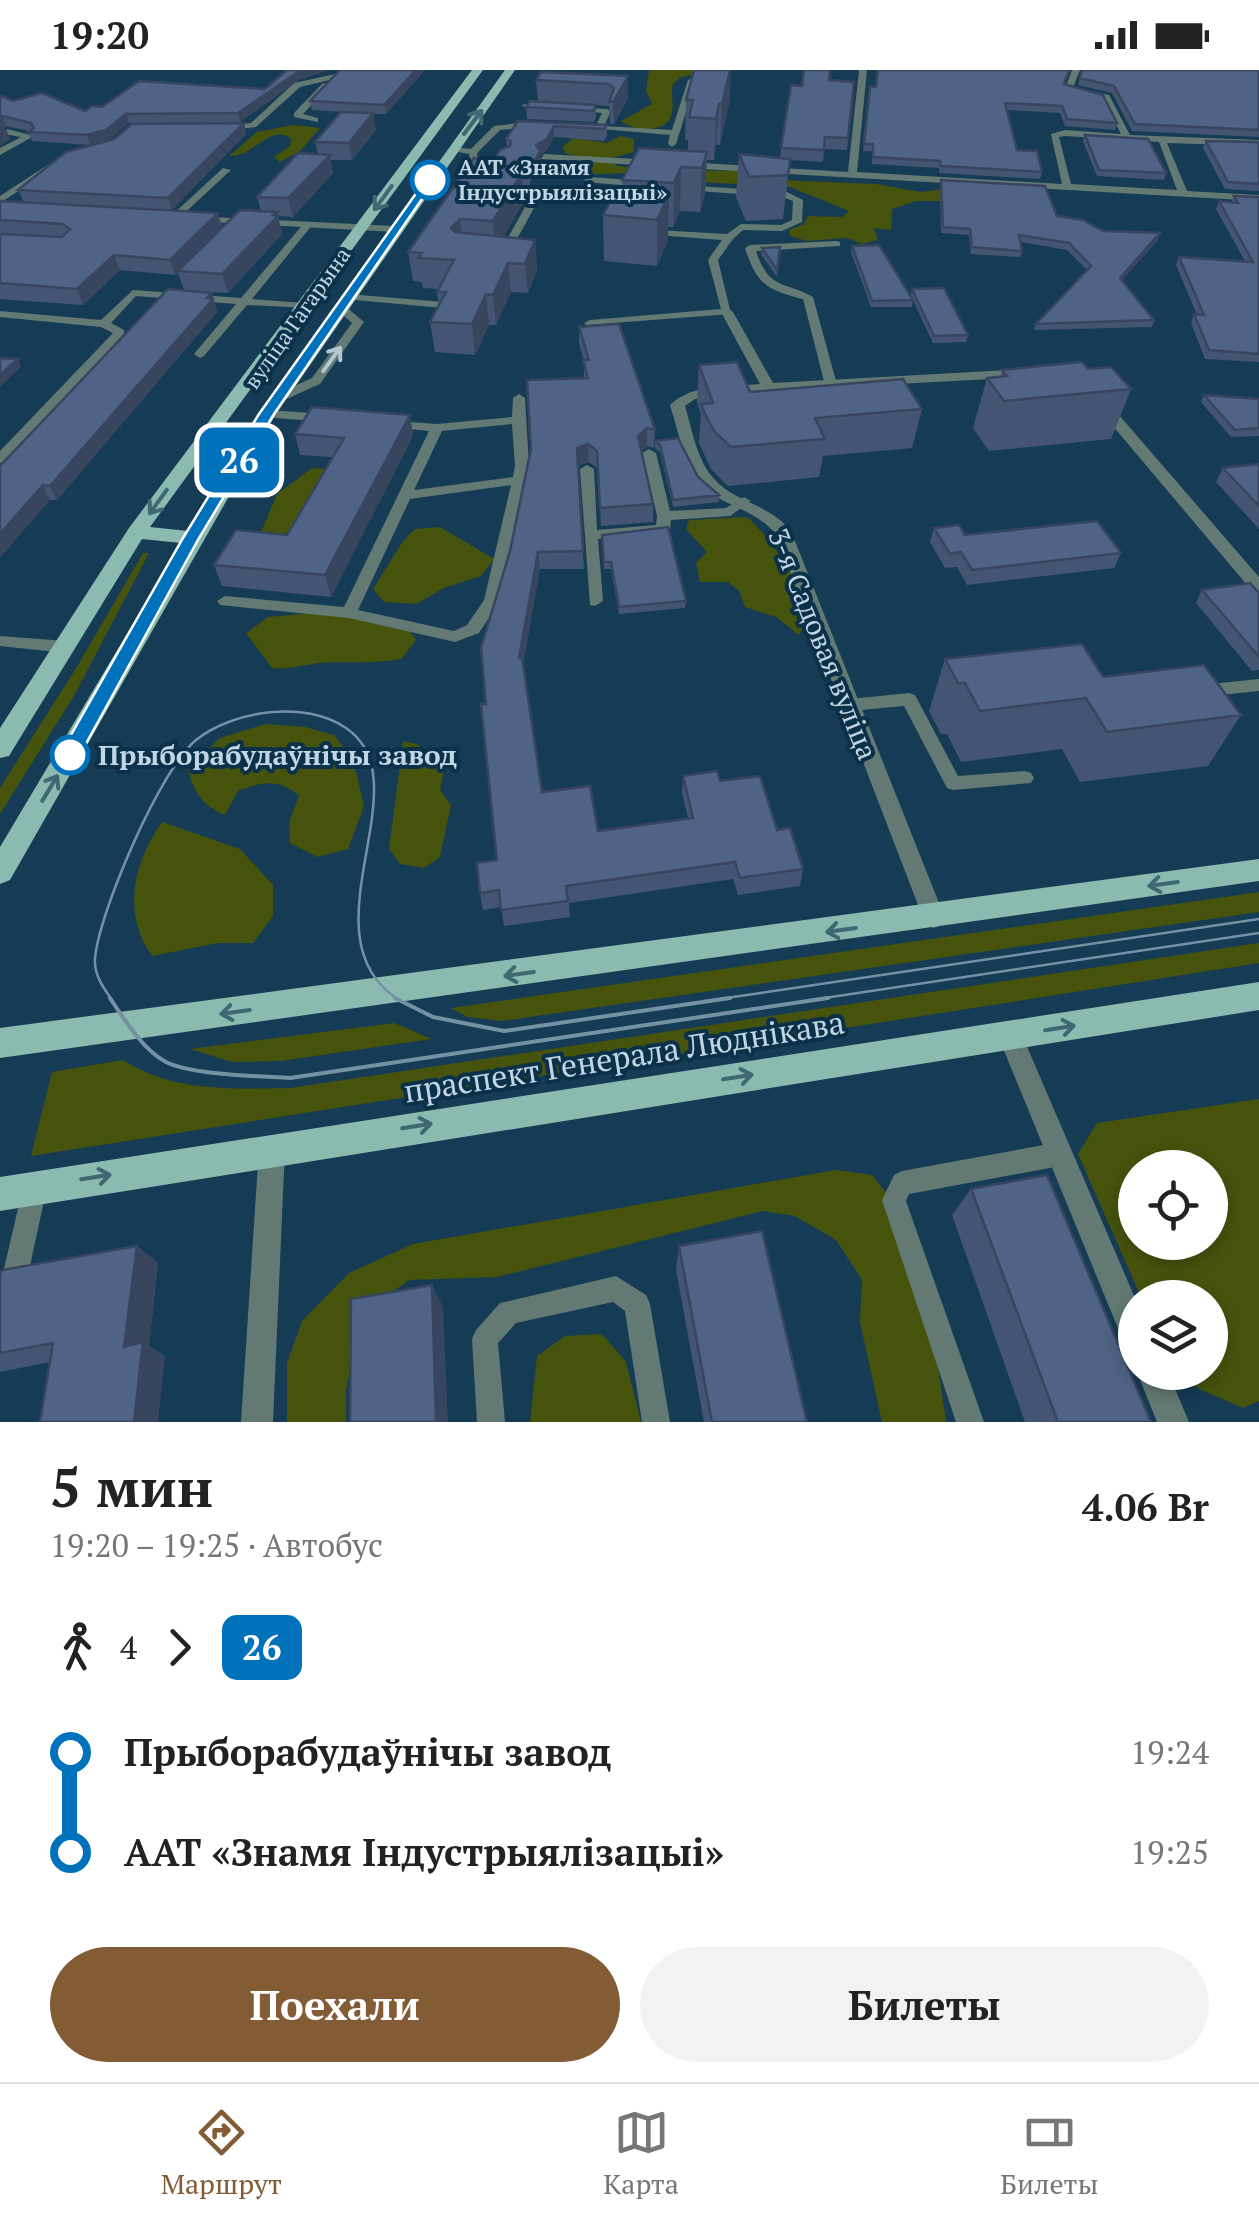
<!DOCTYPE html>
<html lang="ru">
<head>
<meta charset="utf-8">
<style>
	body { margin:0; font-family:"PT Serif",serif; background:#f2f2f2; color:#222; height:100vh; display:flex; flex-direction:column; font-size:38px; white-space:nowrap }
	* { box-sizing:border-box; margin:0 }
	p { font-size:32px; color:#767676 }
	.icon { flex:none; width:55px; height:55px; fill:none; stroke:currentColor; stroke-width:2; stroke-linecap:round; stroke-linejoin:round }
	.map { position:relative; height:1352px; overflow:hidden }
	.side { display:flex; flex-direction:column; background:#fff; flex:1 }
	.side>* { flex:none }
	.badge { padding:0 20px; border-radius:15px; font-size:35px; line-height:65px }
	.fabs { position:absolute; left:1118px; top:1080px; display:grid; gap:20px }
	.fabs a { display:grid; place-items:center; width:110px; height:110px; border-radius:50%; background:#fff; box-shadow:0 5px 15px #0003; font-size:50px }
	.map>.badge { position:absolute; translate:-50% -50%; box-shadow:0 0 0 5px #fff }
	.legs { display:flex; align-items:center; gap:15px; height:110px; padding:0 50px; font-size:32px }
	.legs p { margin-inline-start:auto }
	.head { display:flex; align-items:center; justify-content:space-between; height:170px; padding:0 50px }
	h1 { font-size:55px; font-weight:800; line-height:75px }
	.button { display:flex; gap:20px; margin-top:auto; padding:20px 50px }
	.button a { flex:1; height:115px; border-radius:60px; background:#835b35; color:#fff; font-size:40px; font-weight:800; line-height:115px; text-align:center }
	.button a+a { background:#f2f2f2; color:#222 }
	ul { padding:0 50px; list-style:none }
	li { display:flex; align-items:center; gap:35px; height:100px; font-size:38px }
	li i { display:grid; place-items:center; width:15px; height:100%; margin:0 12px; background:currentColor }
	li i::after { content:''; width:25px; height:25px; margin:-12px; border:8px solid; border-radius:50%; background:#fff }
	li p { margin-inline-start:auto }
	li:first-child i { background:linear-gradient(#0000 50%,currentColor 0) }
	li:last-child i { background:linear-gradient(currentColor 50%,#0000 0) }
	.status { display:flex; justify-content:space-between; align-items:center; height:70px; padding:0 50px; background:#fff; direction:ltr }
	.status svg { height:28px; fill:currentColor }
	.tab-bar { display:flex; justify-content:space-around; align-items:center; height:140px; border-top:2px solid #e0e0e0; background:#fff; font-size:28px; color:#767676 }
	.tab-bar a { display:grid; justify-items:center; gap:5px }
	.tab-bar .active { color:#835b35 }
	.map>svg:first-child { display:block }
</style>
</head>
<body>
<div class="status"><b>19:20</b><svg viewBox="0 0 49 12"><path d="M0 12V9h3v3zM5 12V6h3v6zM10 12V3h3v9zM15 12V0h3v12zM26 1h20v11H26zM47 4h2v5h-2z"/></svg></div>
<div class="map">
<svg width="1259" height="1352" viewBox="0 0 1259 1352">
	<rect width="100%" height="100%" fill="#163b54"/>
	<path fill="#45530d" fill-rule="evenodd" d="M649,0H723L681,7L673,14C670,25 675,36 671,46C665,64 632,61 621,51L652,34L646,21Z
		M293,55L320,58L300,81L280,92L274,87L290,76L291,69C271,52 253,88 229,86L257,62Z
		M620,66L634,69V82L612,88L617,96L653,100L741,101L779,110L876,114L921,122L951,118L945,131H916L892,139L891,160L874,158L878,170L862,174L847,168L807,171L790,166L789,160L804,154L808,146L842,147L849,141L790,117L679,111L626,103L559,106L547,101L575,92L576,86L565,83L563,76L574,68L607,73Z
		M312,398L326,399C312,436 307,456 268,472L259,467L277,424Z
		M747,447C766,463 807,517 808,543C808,550 802,558 799,565L776,547L745,537L740,522L728,512H700L696,493L707,482L686,459L689,450Z
		M440,457L494,489L481,506L444,518L416,534L384,532L373,519L403,471L415,459Z
		M143,483H149L74,626L0,744V718L78,595Z
		M322,542L408,559L416,570L401,589C373,594 347,591 320,593C302,595 290,600 272,598L246,563L268,547Z
		M265,654L305,657L334,665L353,689L364,736L348,779L317,787L290,773L289,752L299,726C278,708 262,712 238,721L225,745C202,735 194,723 188,699L220,668Z
		M403,671L417,674L444,700L440,720L451,735L440,787L424,798L400,794L389,779Z
		M162,752L240,779L273,815V846L253,873H218L152,886C122,843 133,793 162,752Z
		M1259,822V842L502,951L468,947L451,938Z
		M1259,873V893L31,1086L52,1002L123,990C172,1022 232,1019 290,1018Z
		M394,953L432,969L280,991L232,992L190,979Z
		M1259,1029V1331L1243,1338L1199,1319L1182,1303L1210,1302V1228L1141,1227L1078,1084L1097,1053ZM1135,1098H1210V1172H1135Z
		M836,1100L872,1105L891,1129L924,1200L946,1352H882L860,1252L862,1210L836,1170L795,1146L763,1141L497,1207L409,1210L379,1232L358,1254L346,1321V1352H287V1293L302,1251L349,1203L413,1174Z
		M602,1264L626,1292L641,1352H530L537,1286L565,1266Z"/>
	<g fill="none" stroke-linecap="round" stroke-linejoin="round">
		<path fill="#637974" fill-rule="evenodd" d="M859,0H867L857,102L1062,114L1051,64L1065,60L1121,64L1103,29L1065,19L1072,0H1080L1073,18L1109,25L1130,65L1259,70V76L1167,73L1187,121L1259,125V131L685,98L681,95L685,92L848,102ZM1065,66L1159,72L1177,120L1071,114L1059,67Z
			M335,4L338,8L300,17L256,57L223,61L219,58L251,53L294,13Z
			M692,8L696,10L676,74L672,77L668,74L670,65L579,57L596,55L602,43L521,36L525,34L607,39L611,41L604,56L672,60L688,10Z
			M323,13L330,15L303,44L318,48V52L294,47V43Z
			M537,51L540,56L500,60L477,83L479,110L471,108L469,84L448,80L452,77L471,79L494,56Z
			M7,59L34,66L0,85V78L21,67L4,64Z
			M544,84L654,90L658,93L654,96L541,89Z
			M49,94L57,96L0,133V126Z
			M223,98L231,100L177,150H171V146Z
			M588,107L644,111L649,114L644,117L585,112V108Z
			M501,112L539,129L507,187L502,190L497,187L529,130L498,117V113Z
			M682,115L787,122L803,130L802,152L782,161L743,160L733,169L718,190L731,244L586,255L584,253L590,250L721,239L708,190L722,170L643,164L639,163V159L727,164L741,154L781,155L792,150L793,131L782,127L685,120L680,117Z
			M305,152L313,154L252,229L304,233L310,236L308,238L247,235L204,286L200,288L194,284L236,234L136,226L111,253L124,260V264L5,392L0,393V381L113,263L101,257L0,247V241L101,250L133,220L241,228Z
			M836,171L840,172V176L756,181C769,220 783,211 813,227L837,315L831,319L825,315L803,229C767,220 757,215 745,178L750,175Z
			M348,224L443,232L449,235L443,238L344,229L343,227Z
			M337,236H345L364,252L320,314L282,331H274V325L312,308L352,253L337,240Z
			M519,324L525,328L529,396L500,531L479,563L455,572L349,548L220,535L217,531L225,526L344,537L429,361L388,357L382,353L383,350L437,354L512,347L513,328ZM512,354L515,396L513,407L414,420L442,361ZM511,415L484,530L467,555L454,561L358,540L410,429Z
			M267,340L327,344L333,348L327,352L263,347V341Z
			M649,379L656,383L670,441L726,438L744,427L751,431L730,446L671,450L670,459L663,463L598,469L603,531L595,536L590,535L580,399L587,395L594,399L597,460L656,455L657,446L642,383Z
			M0,566L66,571L74,577L66,583L0,576Z
			M1259,609V621L1200,627L1192,621L1200,615Z
			M909,623L915,625L958,706L1025,701L1031,703L1034,708L1031,713L953,720L947,718L904,636L850,641L842,635L850,629Z
			M1060,1072L1068,1076L1072,1084L1068,1092L1060,1096L909,1124L906,1131L984,1352H956L882,1130L894,1105L902,1101Z
			M35,1105L43,1109L47,1117L25,1219L21,1228L12,1232L3,1228L0,1216L23,1117L27,1109Z
			M616,1206L646,1225L650,1234L670,1352H642L625,1241L613,1232L516,1253L498,1273L505,1352H477L472,1269L476,1260L500,1233Z"/>
		<path fill="#637974" fill-rule="evenodd" d="M192,146L395,156L401,159L395,162L188,151V147Z
			M727,238L733,242L773,313L1027,299L1034,303L1027,307L769,321L695,329L685,336C692,360 697,390 714,409C736,433 770,434 791,461L945,848L942,855L934,858L926,855L923,848L775,463C760,446 742,440 722,430C687,411 681,370 670,335C692,313 730,317 760,314L721,242Z
			M1101,329L1106,330L1259,507V524L1253,522L1096,336V330Z
			M1010,954L1019,958L1135,1228V1277L1124,1273L998,966L1001,958Z
			M272,1065L281,1069L285,1078L273,1352H241L259,1078L263,1069Z
			M1137,1302H1168L1189,1352H1157Z"/>
		<path fill="#8bbab0" fill-rule="evenodd" d="M472,0H483L150,457L188,461L258,344L505,0H515L276,344L10,810L0,814V777L181,473L142,469L9,686L0,688V658L129,458Z
			M1259,789V811L0,988V958Z
			M1259,912V940L0,1141V1107Z"/>
		<path stroke="#7691a5" stroke-width="2.5" d="M112,930C103,917 94,905 95,889C98,844 161,698 196,670C234,640 305,630 346,658C426,712 299,866 399,930
			M713,930L1259,849
			M811,930L1259,863"/>
		<path stroke="#7691a5" stroke-width="4" d="M110,928C124,949 143,980 166,992C192,1005 259,1006 290,1008L828,928
			M395,928L433,947L504,961L730,928"/>
	</g>
	<path fill="#445573" d="M338,0H425L386,44H373L376,60L352,90H330L333,103L293,147L278,146L282,164L228,223L184,220L178,203L175,205L120,200L83,235L0,229V131L218,143L222,158L261,141L257,127L318,84L315,72L359,43L312,40L310,31L340,1Z
		M877,0H1070L1064,14L1117,53L1115,60L1065,56L1060,43L1007,40L1017,80L1042,102L1040,109L939,103V98L872,94V81H863L870,16L875,17Z
		M1082,0H1259V67L1132,61L1112,23L1078,15Z
		M628,6V28L614,54H610L609,36L538,31L536,10Z
		M299,10L240,52L129,53L90,75L32,71L28,62L29,61L6,56L4,59L10,69L0,76V25L13,31L85,41L102,37L265,19Z
		M829,10L854,12L847,80L824,79L823,92L790,90L783,149L746,151L736,127L739,84L780,87L791,15L802,16Z
		M730,29L720,75H716L714,90H707L705,125L700,142L680,141L673,157H668V170L657,196L604,191L603,145L622,121V110L688,81V70H685L686,30Z
		M596,35V46L594,52L527,49L526,37Z
		M518,51L607,55V66L604,71L554,67L547,80L540,85L541,92L530,112L531,119L523,116L524,131L503,167L535,170L537,200L528,223L511,222L496,255H489L475,285L435,282L430,252L439,235L437,222L439,219L423,218L422,212L413,211L408,182L507,78L506,69Z
		M244,53L246,64L172,140L24,132L18,120Z
		M1085,65L1166,103L1164,110L1097,106L1083,71Z
		M1206,71L1259,72V121L1225,119L1203,78Z
		M941,110L1057,146L1103,161L1158,170L1122,210L1154,250L1152,257L1034,260L1036,254L1087,200L1067,180L1021,172L1022,181L1020,187L971,184L969,165L941,163L940,116Z
		M1234,126L1259,127V292L1205,289L1191,253L1194,244L1197,245L1176,195L1179,187L1245,191L1216,139L1219,131L1231,132Z
		M852,176L911,225L912,219L968,265L966,272L933,273L913,230L912,237H871L851,182Z
		M780,177L777,207L761,184L762,178Z
		M212,223L217,242L57,430H50L0,396Z
		M579,257L655,360L654,378L647,376L642,381L653,434V452L601,456L598,399L589,392L578,396L584,499H540L523,594L542,722L598,761L688,748L682,723L683,706L720,711L777,760L803,799L800,816L738,825L733,809L569,833L570,847L504,856L501,837L483,840L480,823L497,790L486,634L510,481L531,379L584,308V290L579,274Z
		M699,295L750,322L922,339L912,378L823,386L819,407L728,416L711,399L699,373L701,344L697,333Z
		M1088,299L1131,319L1111,369L989,381L973,358L987,308L1000,307L1002,300Z
		M1204,325L1259,329V366L1231,367L1201,332Z
		M410,345L413,366L331,527L222,516L214,495L287,465L332,387L300,385L295,364Z
		M655,371L719,425V432L673,437L660,382L655,378Z
		M1259,394V459L1216,412L1223,398Z
		M934,458L965,465L1121,483L1114,498L967,515L957,497L945,498L930,472Z
		M602,465L686,531L685,538L619,544L611,499H604Z
		M1202,520L1259,523V600L1252,601L1196,533Z
		M945,589L1103,607L1241,645L1208,696L1080,712L1062,679L961,692L947,664H941L929,641Z
		M971,1119L1151,1352H1025L952,1145Z
		M137,1176L158,1193L149,1276L165,1286L50,1292L0,1302V1204Z
		M679,1176L807,1352H704L676,1200Z"/>
	<path fill="#37455e" d="M301,0H330L299,10L240,52L238,43Z
		M416,0H425L386,44L384,35Z
		M730,0H731L730,29L720,75L722,34Z
		M628,6V28L614,54L613,32Z
		M719,34L716,75L714,90L716,49Z
		M373,43L376,60L352,90L349,73Z
		M126,44L129,53L109,70L90,75L87,65Z
		M2,46L6,56L3,62L6,59L10,69L0,76V50Z
		M244,53L246,64L172,140L168,128Z
		M554,56V67L547,80L540,85L541,92L530,112V107L527,106L536,75Z
		M707,82L705,125L700,142L702,98Z
		M330,85L333,103L293,147L288,128Z
		M681,97L680,141L673,157L674,113Z
		M522,103L524,131L496,180L493,151Z
		M669,125L668,170L657,196V150Z
		M277,142L282,164L228,223L222,204Z
		M218,143L222,159L175,205L170,190Z
		M460,149L463,178L451,158Z
		M1160,163L1158,170L1118,215L1120,208Z
		M535,170L537,200L528,223L525,194Z
		M114,185L120,200L83,235L77,219Z
		M508,193L511,222L496,255L493,225Z
		M212,223L217,242L57,430L50,416Z
		M486,224L489,255L475,285L472,254Z
		M18,289L21,297L0,317V305Z
		M410,345L413,366L331,527L325,505Z
		M647,358V376L638,384V366Z
		M588,374L589,392L578,396L577,378Z
		M43,415L50,430L0,488V464Z
		M538,482L540,499L521,606L519,588Z
		M137,1176L158,1193L149,1276L165,1286L158,1352H134L124,1277Z
		M432,1215L443,1237L448,1352H436Z"/>
	<path fill="#4f6386" stroke="#37455e" stroke-width="2.5" d="M287,0H301L238,43L126,44L106,60L87,65L28,62L34,58L31,53L2,46L0,50V25L13,31L42,23L85,41L92,36L102,37L139,11L265,19Z
		M340,0H416L384,35L310,31Z
		M694,0H730L722,34H719L716,49L689,47L693,30H686Z
		M804,0H830L829,10L854,12L848,68L825,67L824,80L781,78L791,15L802,16Z
		M878,0H1069L1064,14L1103,25L1117,53L1067,49L1062,36L1005,33L1017,80L1037,81L1042,102L941,96L940,91L873,87V74H864L870,16L876,17Z
		M1082,0H1259V60L1135,54L1114,16L1080,8Z
		M541,2L628,6L613,32H609L614,18L608,14L536,10Z
		M530,31L596,35L593,41L526,37Z
		M341,42L373,43L349,73L315,72Z
		M518,51L607,55L604,59L554,56L547,69L536,75L540,81L527,105L530,107L521,104L511,97L492,92L500,80L510,76L511,71L506,69Z
		M244,53L168,128L18,120L66,82L114,69L132,54Z
		M1085,65L1148,69L1166,103L1099,100Z
		M1206,71L1259,72V114L1228,112Z
		M639,78L707,82L702,98L681,97L674,113L622,110Z
		M298,83L330,85L288,128L257,127Z
		M739,84L790,89L788,105L749,107Z
		M474,88L511,97L522,103L493,151L460,149L451,158L455,162L535,170L525,194L508,193L493,225L486,224L472,254L430,252L446,222H437L454,190L418,188L422,183L408,182Z
		M941,110L1045,116L1057,146L1083,150L1103,161L1160,163L1120,208L1154,250L1036,254L1091,196L1069,173L1019,165L1022,181L972,177L970,159L943,157Z
		M616,121L669,125L657,150L603,145Z
		M1234,126L1259,127V284L1209,280L1194,244L1204,245L1179,187L1253,192L1219,131L1238,133Z
		M0,131L218,143L170,190L114,185L77,219L0,213V164L62,167L70,159L62,154L0,150Z
		M240,140L277,142L273,145L278,146L222,204L178,201Z
		M879,175L913,230L872,231L852,176Z
		M780,177L777,200L762,178Z
		M944,218L968,265L934,266L912,219Z
		M168,219L212,223L207,228L213,229L50,416L43,415L0,464V396Z
		M619,254L655,360L647,358L638,366L653,434L600,438L597,381L588,374L577,378L583,481L538,482L519,588H522L542,722L590,716L598,761L693,748L683,706L717,701L720,711L760,706L777,760L790,758L803,799L740,808L735,792L566,816L568,831L501,840L499,820L480,823L477,793L497,790L481,634H486L481,578L510,481L531,379L527,310L588,308L583,290H589L579,257Z
		M0,288L18,289L0,305Z
		M737,292L750,322L903,309L922,339L815,348L825,369L731,377L714,361L705,344L701,334L713,333L699,295Z
		M1082,292L1088,299L1111,297L1131,319L1004,331L987,308L1007,306L1002,300Z
		M1204,325L1259,329V358L1235,360Z
		M312,337L410,345L325,505L214,495L236,460L287,465L344,368L295,364Z
		M678,368L698,407L719,425L673,430L660,375L655,371Z
		M1259,394V436L1223,398Z
		M1097,451L1121,483L972,500L961,482L950,484L934,458L959,455L965,465Z
		M668,457L686,531L619,537L611,492H604L602,465Z
		M1250,513L1259,523V587L1202,520Z
		M1082,574L1103,607L1204,595L1241,645L1107,662L1086,628L980,641L965,613H958L945,589Z
		M1047,1105L1151,1352H1058L971,1119Z
		M762,1161L807,1352H712L679,1176Z
		M137,1176L124,1277L143,1272L134,1352H40L53,1273L0,1283V1204L2,1200Z
		M432,1215L436,1352H350L351,1229Z"/>
	<defs><path id="oneway-shaft" d="M-6 0H5M1.5-3L5.5 0L1.5 3" fill="none" stroke-width="1.6" stroke-linecap="round" stroke-linejoin="round" transform="scale(2.5)"/></defs>
	<g stroke="#3e6872">
		<use href="#oneway-shaft" transform="translate(473 52) rotate(-53)"/>
		<use href="#oneway-shaft" transform="translate(383 128) rotate(126)"/>
		<use href="#oneway-shaft" transform="translate(158 432) rotate(126)"/>
		<use href="#oneway-shaft" transform="translate(50 718) rotate(-59)"/>
		<use href="#oneway-shaft" transform="translate(1163 814) rotate(172)"/>
		<use href="#oneway-shaft" transform="translate(841 860) rotate(172)"/>
		<use href="#oneway-shaft" transform="translate(519 904) rotate(172)"/>
		<use href="#oneway-shaft" transform="translate(235 942) rotate(172)"/>
		<use href="#oneway-shaft" transform="translate(1060 958) rotate(-9)"/>
		<use href="#oneway-shaft" transform="translate(738 1007) rotate(-9)"/>
		<use href="#oneway-shaft" transform="translate(417 1056) rotate(-9)"/>
		<use href="#oneway-shaft" transform="translate(96 1107) rotate(-9)"/>
	</g>
	<use stroke="#b3c7d3" href="#oneway-shaft" transform="translate(332 289) rotate(-54)"/>
	<path fill="#0072bc" stroke="#fff" stroke-width="2.5" d="M427,108L435,110L274,344L199,468L77,690H63V679L183,468L259,344Z"/>
	<g fill="#fff" stroke="#0072bc" stroke-width="5">
		<circle cx="430" cy="110" r="18"/>
		<circle cx="70" cy="685" r="18"/>
	</g>
	<g text-anchor="middle" stroke-width="8" stroke-linejoin="round" paint-order="stroke">
		<g font-size="22" font-weight="bold" fill="#c1d5e4" stroke="#0a3149" text-anchor="start">
			<text x="458" y="105">ААТ «Знамя<tspan x="458" dy="25">Індустрыялізацыі»</tspan></text>
		</g>
		<g font-size="22" fill="#c1d5e4" stroke="#0a3149">
			<text transform="translate(297 248) rotate(-55)" y="8">вуліца Гагарына</text>
		</g>
		<g font-size="28" fill="#c1d5e4" stroke="#0a3149">
			<text transform="translate(823 574) rotate(68)" y="10">3-я Садовая вуліца</text>
		</g>
		<g font-size="28" font-weight="bold" fill="#c1d5e4" stroke="#0a3149" text-anchor="start">
			<text x="98" y="695">Прыборабудаўнічы завод</text>
		</g>
		<g font-size="32" fill="#c1d5e4" stroke="#0a3149">
			<text transform="translate(624 987) rotate(-9)" y="11">праспект Генерала Люднікава</text>
		</g>
	</g>
</svg>
<div class="fabs">
<a><svg class="icon" aria-label="locate" viewBox="0 0 24 24"><circle cx="12" cy="12" r="6"/><path d="M12 2v4M12 18v4M2 12h4M18 12h4"/></svg></a>
<a><svg class="icon" aria-label="layers" viewBox="0 0 24 24"><path d="M12 4l9 5-9 5-9-5zM3 14l9 5 9-5"/></svg></a>
</div>
<b class="badge" style="left:239px;top:390px;background:#0072bc;color:#fff">26</b>
</div>
<section class="side">
<div class="head"><div><h1>5 мин</h1><p>19:20 – 19:25 · Автобус</p></div><b>4.06 Br</b></div>
<div class="legs"><svg class="icon" aria-label="walk" viewBox="0 0 24 24"><circle cx="13" cy="4" r="2"/><path d="M13 8l-2 6 4 7M11 14l-3 7M7 12l3-4h3l4 4"/></svg>4<svg class="icon" aria-label="forward" viewBox="0 0 24 24"><path d="M9 5l7 7-7 7"/></svg><b class="badge" style="background:#0072bc;color:#fff">26</b></div>
<ul>
<li><i style="color:#0072bc"></i><b>Прыборабудаўнічы завод</b><p>19:24</p></li>
<li><i style="color:#0072bc"></i><b>ААТ «Знамя Індустрыялізацыі»</b><p>19:25</p></li>
</ul>
<div class="button"><a>Поехали</a><a>Билеты</a></div>
</section>
<nav class="tab-bar">
<a class="active"><svg class="icon" aria-label="directions" viewBox="0 0 24 24"><path d="M12 3l9 9-9 9-9-9zM9 14v-3h6M13 9l2 2-2 2"/></svg>Маршрут</a>
<a><svg class="icon" aria-label="map" viewBox="0 0 24 24"><path d="M3 6l6-2 6 2 6-2v14l-6 2-6-2-6 2zM9 4v14M15 6v14"/></svg>Карта</a>
<a><svg class="icon" aria-label="tickets" viewBox="0 0 24 24"><path d="M3 7h18v10H3zM15 7v10"/></svg>Билеты</a>
</nav>
</body>
</html>
